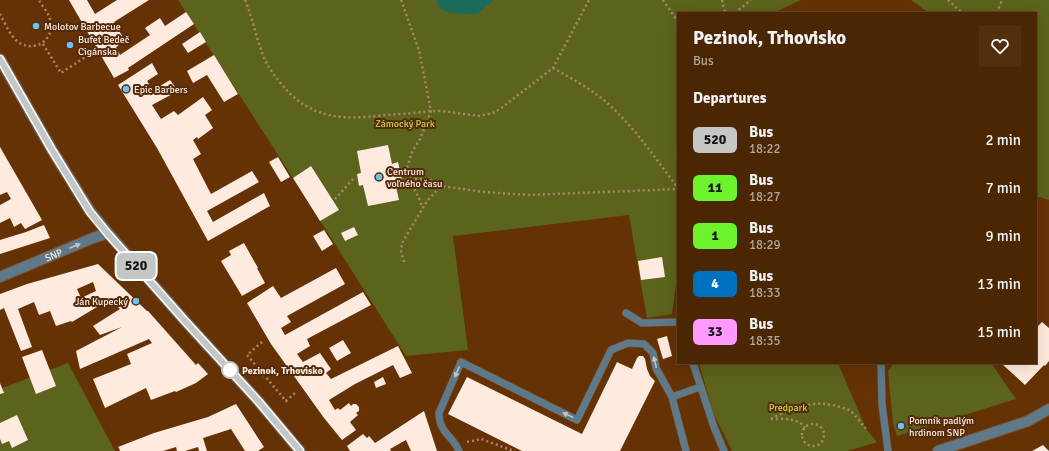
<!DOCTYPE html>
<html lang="en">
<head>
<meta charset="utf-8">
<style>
	body { margin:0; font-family:Signika,sans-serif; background:#522e0d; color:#f1f3f6; height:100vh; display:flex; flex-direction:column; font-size:15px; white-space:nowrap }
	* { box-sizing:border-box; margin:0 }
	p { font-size:13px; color:#b2a59a }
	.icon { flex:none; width:22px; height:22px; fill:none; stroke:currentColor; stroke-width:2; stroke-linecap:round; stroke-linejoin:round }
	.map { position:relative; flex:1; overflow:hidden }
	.panel { position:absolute; left:677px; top:12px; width:360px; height:352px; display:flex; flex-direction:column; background:#4b2603; border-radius:0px; box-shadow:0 4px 16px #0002,0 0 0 1px #624325 }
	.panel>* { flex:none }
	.badge { padding:0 8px; border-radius:6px; font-size:14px; line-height:26px }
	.map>.badge { position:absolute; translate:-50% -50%; box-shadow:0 0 0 2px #fff }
	h2 { padding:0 16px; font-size:15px; line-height:36px }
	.round { display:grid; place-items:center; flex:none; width:42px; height:42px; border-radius:0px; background:#522e0d }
	.overview { display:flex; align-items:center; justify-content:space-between; height:68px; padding:0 16px }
	h1 { font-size:19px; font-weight:700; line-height:30px }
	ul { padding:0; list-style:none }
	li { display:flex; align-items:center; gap:12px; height:48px; padding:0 16px }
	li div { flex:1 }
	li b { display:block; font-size:15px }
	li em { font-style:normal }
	li .badge { min-width:44px; font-weight:700; text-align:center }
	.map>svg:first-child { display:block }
</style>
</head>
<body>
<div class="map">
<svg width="1049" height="451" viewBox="0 0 1049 451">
	<rect width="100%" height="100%" fill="#643204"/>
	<path fill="#5c631c" d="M178,0H801L773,13H678V269L672,314L647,318L629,215L453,236L468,350L406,356L293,178Z
		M911,0H1049V200L1036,196V13H929Z
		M68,363L115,451H0V389Z
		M699,363H838L866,429L877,442L848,451H732L713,412Z
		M894,363H991L1016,399L897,436L893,423L888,371Z"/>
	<path fill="#1d6c5b" d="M436,0H494L477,14C468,14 446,15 440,8C437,6 437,3 436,0Z"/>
	<path fill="#feeade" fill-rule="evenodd" d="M69,0H87L95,14L117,0H149L114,22L125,41L116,47L120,55L150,35L145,28L160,18L165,26L186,12L194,24L128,68L129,70L114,78Z
		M200,32L206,42L188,53L182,44Z
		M214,55L238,94L224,102L207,75L193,83L187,71Z
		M152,63L158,74L147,81L149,84L141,89L145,95L170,80L178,91L152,105L161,119L174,111L178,115L203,97L212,110L205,115L213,128L198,139L197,137L193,140L201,154L193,159L211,194L252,171L259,182L207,211L213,222L264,193L270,206L208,241L157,148L118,85Z
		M388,145L392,164L398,162L402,180L395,182L399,200L368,206L363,185L359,186L357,174L361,173L357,151Z
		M0,147L42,220L25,229L21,223L14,227L10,218L0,223V205L11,199L7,192L0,195Z
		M278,157L290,177L281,182L269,162Z
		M311,166L339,210L320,221L293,178Z
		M44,225L50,238L0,254V240L26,232Z
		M354,227L358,235L345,241L341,233Z
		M324,230L333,244L322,251L313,236Z
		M244,243L258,268H257L265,283L242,296L221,261L231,255L229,251Z
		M662,257L665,277L641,280L638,261Z
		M98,264L147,311H148L196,365L198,363L208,374L196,383L176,392L175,391L151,400L146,388L105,408L93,379L131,364L127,354L152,343L149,339L80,369L76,351L122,327L100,335L93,326L120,309L112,301L103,306L102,304L72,322L71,321L56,326L50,311L39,315L34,302L18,309L32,347L21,351L4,308L0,310V294L27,284ZM93,282L96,291L81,298L77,289Z
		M336,268L345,284L287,316L291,322L281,328L285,335L363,292L371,305L307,339L310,346L297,354L303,362L320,353L331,369L326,373L331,379L398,346L412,373L400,378L393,365L355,384L329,400L335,410L338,408L340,410L349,403L351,406L353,404H356L359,407V411L356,413L358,415L350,422L356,430L342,440L324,418L271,344L247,303L273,286L281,298Z
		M1042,322L1049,328V361L1045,366L1044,365L1025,385L1002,364L1036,363V328Z
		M667,336L672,356L663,359L657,339Z
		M343,340L351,353L337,361L329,348Z
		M42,350L56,386L36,394L22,357Z
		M639,356H643L645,359L647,369L650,376L655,381L620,451H522L448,414L467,377L582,434L617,362L632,369L637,358Z
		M383,377L386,384L376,388L374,382Z
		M0,383L4,393L0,394Z
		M236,404L264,447L258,451H245L231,429L203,438L207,451H199L198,447L185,451H177L176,447L163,451H120L119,448L118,447L154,433L208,417Z
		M424,411L437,451H411L406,440L390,449L391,451H350L347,446L363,434L367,438L369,436L375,443Z
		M17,415L28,440L12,448L9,441L2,444L0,439V423Z
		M1043,445L1049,451H1032Z"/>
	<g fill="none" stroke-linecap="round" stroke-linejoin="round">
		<defs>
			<path id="service" d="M626,313L642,323L678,322
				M693,363L714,427L724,451
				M881,363L882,404L888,451
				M672,397L700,387
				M459,451C453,436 439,433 439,413L461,362L577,420L611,350L628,343L644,344L653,353L656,368L672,397L686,451"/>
			<g id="minor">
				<path d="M0,59L52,150L90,211L108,233L185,321L259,402L300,451"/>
				<path id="s1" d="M0,277L93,238L108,233"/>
				<path d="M938,451L1028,421L1049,409"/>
			</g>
		</defs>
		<use href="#service" stroke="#7d5027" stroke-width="8"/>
		<use href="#minor" stroke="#7d5027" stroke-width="12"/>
		<path stroke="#ac8869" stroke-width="2.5" stroke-dasharray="2 3" stroke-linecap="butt" d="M245,0C254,21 257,44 267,64C271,71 277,79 283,86C312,120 344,120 386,115C401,114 416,113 431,111H442L478,116L493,113L500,109L553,68L589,0
			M401,0L419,50L431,111L420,139L412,152L407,168L410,179L423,208
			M663,0L678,22
			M722,0L725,13
			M948,0L962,13
			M735,13L751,0
			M997,13L1002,0
			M0,14C4,21 8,31 14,38C29,56 57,42 50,19C48,12 42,6 39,0
			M43,44L61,73L90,54
			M553,68C571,78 589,88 605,101C634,126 655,158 678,188
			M678,127L677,153L678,177
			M410,179H423L433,181L441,186L484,192L529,195L678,189
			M335,199L354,178
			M404,262L401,251L402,243L427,201L441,186
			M262,342L247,355L286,401L296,392
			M771,419C792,407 815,399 840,407C843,408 846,409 849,410C856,415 861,423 866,429
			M771,419C783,419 798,417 805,428
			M802 435a11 11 0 1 1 22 0a11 11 0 1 1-22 0Z
			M467,442L481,439L514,451"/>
		<use href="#service" stroke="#5e7989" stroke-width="7"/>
		<use href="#minor" stroke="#5e7989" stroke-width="10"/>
	</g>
	<defs><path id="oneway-solid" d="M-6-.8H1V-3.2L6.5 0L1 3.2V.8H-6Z"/></defs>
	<g fill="#c6c3c0">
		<use href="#oneway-solid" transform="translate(75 246) rotate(-23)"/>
		<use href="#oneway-solid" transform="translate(655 362) rotate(-103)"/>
		<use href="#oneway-solid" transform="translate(457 372) rotate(113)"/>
		<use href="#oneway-solid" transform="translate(568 415) rotate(-154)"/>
	</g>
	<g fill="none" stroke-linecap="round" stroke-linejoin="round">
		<defs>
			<path id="line" d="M0,59L52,150L90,212L108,234L185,321L259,402L300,451"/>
		</defs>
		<use href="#line" stroke="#fff" stroke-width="9"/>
		<use href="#line" stroke="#c5c6c6" stroke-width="6"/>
	</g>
	<g fill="#6dc2f3" stroke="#532b0c" stroke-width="1.5">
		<circle cx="36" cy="26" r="4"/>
		<circle cx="70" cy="45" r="4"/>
		<circle cx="126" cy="89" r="4"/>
		<circle cx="379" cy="177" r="4"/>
		<circle cx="136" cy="301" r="4"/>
		<circle cx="901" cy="426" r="4"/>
	</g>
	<circle fill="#fff" stroke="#c5c6c6" stroke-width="2" cx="230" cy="370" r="8"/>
	<g text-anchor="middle" stroke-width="4" stroke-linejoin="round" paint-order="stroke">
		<g font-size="10" fill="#feebde" stroke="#532b0c" text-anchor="start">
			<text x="44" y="30">Molotov Barbecue</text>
			<text x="78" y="43">Bufet Bedeč<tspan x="78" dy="12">Cigánska</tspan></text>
			<text x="134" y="93">Epic Barbers</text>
			<text x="387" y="175">Centrum<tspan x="387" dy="12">voľného času</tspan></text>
			<text x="128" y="305" text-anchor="end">Ján Kupecký</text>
			<text x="909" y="424">Pomník padlým<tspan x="909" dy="12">hrdinom SNP</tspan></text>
		</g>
		<g font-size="10" fill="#c5d445" stroke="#532b0c">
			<text x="405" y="127">Zámocký Park</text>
			<text x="788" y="411">Predpark</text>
		</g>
		<g font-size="10" fill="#feebde" stroke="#532b0c">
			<text dy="4" stroke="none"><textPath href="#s1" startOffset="58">SNP</textPath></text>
		</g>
		<g font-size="10" font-weight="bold" fill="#feebde" stroke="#532b0c" text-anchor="start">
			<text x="242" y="374">Pezinok, Trhovisko</text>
		</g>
	</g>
</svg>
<b class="badge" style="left:136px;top:266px;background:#c5c6c6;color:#111">520</b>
<section class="panel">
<div class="overview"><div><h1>Pezinok, Trhovisko</h1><p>Bus</p></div><a class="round"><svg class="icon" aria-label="heart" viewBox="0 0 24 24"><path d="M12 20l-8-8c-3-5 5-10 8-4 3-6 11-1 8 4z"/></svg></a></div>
<h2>Departures</h2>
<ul>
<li><span class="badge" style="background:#c5c6c6;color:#111">520</span><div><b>Bus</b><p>18:22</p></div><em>2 min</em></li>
<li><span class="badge" style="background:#6cf32d;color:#111">11</span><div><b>Bus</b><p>18:27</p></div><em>7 min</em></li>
<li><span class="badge" style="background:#6cf32d;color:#111">1</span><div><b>Bus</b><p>18:29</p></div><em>9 min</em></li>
<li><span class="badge" style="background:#0071bf;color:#fff">4</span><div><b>Bus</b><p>18:33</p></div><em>13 min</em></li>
<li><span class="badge" style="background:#ff99fd;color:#111">33</span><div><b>Bus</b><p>18:35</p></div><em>15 min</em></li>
</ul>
</section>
</div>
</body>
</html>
